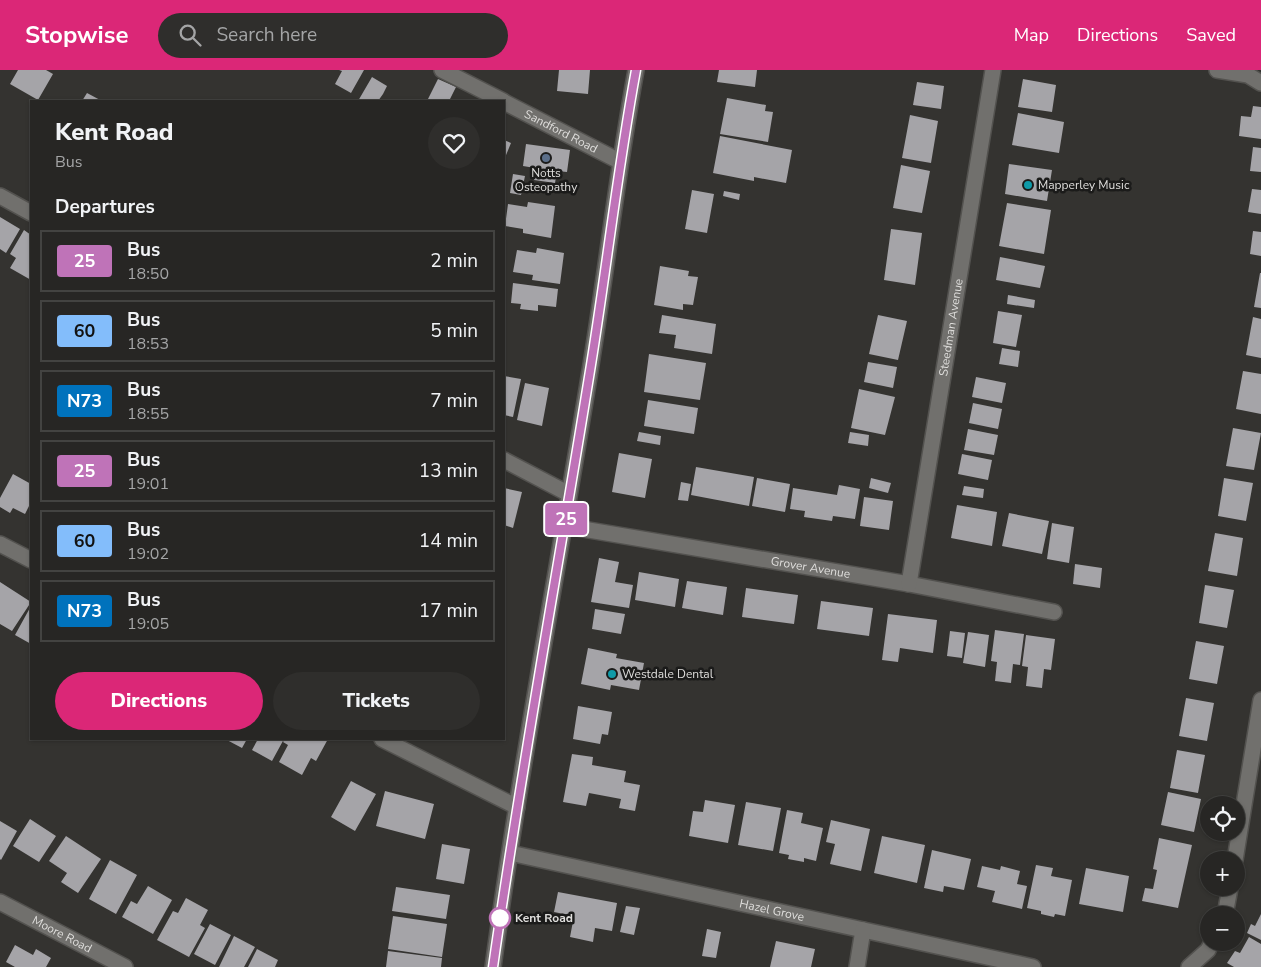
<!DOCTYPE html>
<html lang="en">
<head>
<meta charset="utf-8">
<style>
	body { margin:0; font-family:"Nunito Sans",sans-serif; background:#2f2e2c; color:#f1f3f6; height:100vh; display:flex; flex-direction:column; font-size:19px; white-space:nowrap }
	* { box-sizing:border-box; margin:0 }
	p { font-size:16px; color:#a4a5a6 }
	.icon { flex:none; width:28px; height:28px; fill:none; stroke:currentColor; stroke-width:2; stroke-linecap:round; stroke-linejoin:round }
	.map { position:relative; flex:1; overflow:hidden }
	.drawer { position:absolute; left:30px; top:30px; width:475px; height:640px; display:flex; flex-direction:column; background:#272624; border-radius:0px; box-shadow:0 1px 4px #0004,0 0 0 1px #434341 }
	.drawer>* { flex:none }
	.badge { padding:0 10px; border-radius:4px; font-size:18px; line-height:32px }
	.controls { position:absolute; left:1200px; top:726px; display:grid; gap:10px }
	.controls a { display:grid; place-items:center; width:45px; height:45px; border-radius:50%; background:#272624; box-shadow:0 1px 4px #0004,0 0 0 1px #434341; font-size:25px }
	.map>.badge { position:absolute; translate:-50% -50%; box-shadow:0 0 0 2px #fff }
	h2 { padding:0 25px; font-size:19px; line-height:45px }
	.round { display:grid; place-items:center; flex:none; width:52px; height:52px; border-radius:26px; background:#2f2e2c }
	.head { display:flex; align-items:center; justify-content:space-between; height:85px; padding:0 25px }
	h1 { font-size:24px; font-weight:800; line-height:38px }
	.action { display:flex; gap:10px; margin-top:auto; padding:10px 25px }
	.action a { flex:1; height:58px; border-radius:30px; background:#db2777; color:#fff; font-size:20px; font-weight:800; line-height:58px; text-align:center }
	.action a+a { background:#2f2e2c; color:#f1f3f6 }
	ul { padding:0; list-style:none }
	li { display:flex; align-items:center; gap:15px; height:62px; margin:0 10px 8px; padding:0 15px; border:2px solid #434341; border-radius:0px }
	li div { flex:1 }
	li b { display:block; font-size:19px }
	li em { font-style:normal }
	li .badge { min-width:55px; font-weight:700; text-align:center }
	header { display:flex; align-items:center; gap:30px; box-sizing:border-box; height:70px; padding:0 25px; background:#db2777; color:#fff }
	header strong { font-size:24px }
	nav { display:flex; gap:28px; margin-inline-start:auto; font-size:18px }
	.search { width:350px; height:45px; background:#2f2e2c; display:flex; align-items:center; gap:12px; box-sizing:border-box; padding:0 18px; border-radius:28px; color:#a4a5a6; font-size:19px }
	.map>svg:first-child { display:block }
</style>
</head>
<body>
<header>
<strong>Stopwise</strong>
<div class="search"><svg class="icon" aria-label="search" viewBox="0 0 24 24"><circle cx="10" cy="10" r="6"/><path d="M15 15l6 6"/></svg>Search here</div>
<nav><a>Map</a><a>Directions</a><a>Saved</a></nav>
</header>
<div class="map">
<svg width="1261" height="897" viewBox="0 0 1261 897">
	<rect width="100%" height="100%" fill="#343330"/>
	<path fill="#a5a4a8" d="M18,0H46L53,4L38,30L10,14Z
		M339,0H364L351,23L335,14L342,1Z
		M559,0H590L588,24L557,21Z
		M719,0H757L755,17L717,12Z
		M372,7L387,16L383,24L378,31H358Z
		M438,9L456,17L449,31H427Z
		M1023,9L1056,15L1052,42L1018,37Z
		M917,12L944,16L941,39L913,35Z
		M87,23L102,31H82Z
		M727,28L766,35L765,41L773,42L768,72L720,64Z
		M1253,36L1261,37V69L1239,66L1241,46L1251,47Z
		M1018,43L1064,52L1059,83L1012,75Z
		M910,45L938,51L931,93L902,88Z
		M720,66L792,80L786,113L754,107V111L713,103Z
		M504,70L511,73L504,90Z
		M526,74L570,80L567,102L557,101L555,113L534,110L535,98L523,96Z
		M1253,77L1261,78V102L1250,101Z
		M1009,94L1052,100L1047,131L1005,124Z
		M901,95L930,101L922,143L893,138Z
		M513,104L525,106L521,125L510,123Z
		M1252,119L1261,120V144L1248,142Z
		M692,120L714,124L707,163L685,159Z
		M724,121L740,124L739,130L723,126Z
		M528,132L555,136L551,168L523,163V159L505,156L508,134L527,137Z
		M1007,133L1051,140L1044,184L999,176Z
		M0,147L20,159L6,183L0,179Z
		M891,159L922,163L915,215L884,210Z
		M24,160L31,165V210L10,198L16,188L10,184Z
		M1253,161L1261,162V186L1250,184Z
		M537,178L564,183L560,214L532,210L533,205L513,202L517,180L536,183Z
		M1000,187L1045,196L1040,218L996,210Z
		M660,196L689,201L688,206L698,207L693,235L683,234V240L654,235Z
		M1260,203H1261V238L1254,237Z
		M513,213L558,219L556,237L538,235V241L520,239L521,234L511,233Z
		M1008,225L1035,230L1034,238L1007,234Z
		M998,241L1022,245L1016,277L993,273Z
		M662,245L716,254L712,284L674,278L676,265L659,263Z
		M878,245L907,251L898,290L869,284Z
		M1253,247L1261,249V288L1246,285Z
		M1002,278L1020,281L1018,297L999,294Z
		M649,284L706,293L700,330L644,322Z
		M868,292L897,297L893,318L864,312Z
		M1243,301L1261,304V344L1236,339Z
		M504,306L521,309L513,347L504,345Z
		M976,307L1006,313L1002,333L972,327Z
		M525,313L549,318L542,356L517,350Z
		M859,319L895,327L885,365L851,358Z
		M648,330L698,338L694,364L644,356Z
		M973,333L1002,339L998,359L969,353Z
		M1233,358L1261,363L1254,400L1226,396Z
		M968,359L998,365L994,385L964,380Z
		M639,362L661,366L660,375L637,371Z
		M850,362L869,365L868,376L848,373Z
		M619,383L652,389L645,428L612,422Z
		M962,384L992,390L988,410L958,404Z
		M696,397L754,407L749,436L691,425Z
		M13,404L31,414V432L25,444L13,438L10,443L0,437V428Z
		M757,408L790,414L785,442L752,436Z
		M871,408L891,413L888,423L869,418Z
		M1224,408L1253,413L1246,451L1218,446Z
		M681,412L691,414L688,431L678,430Z
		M839,415L860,419L855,449L833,446L832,451L804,447L805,441L790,439L793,418L837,425Z
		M964,416L984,419L983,428L962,425Z
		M504,418L522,422L513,458L504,455Z
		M864,427L893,431L889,460L860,456Z
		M957,435L997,442L992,476L951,468Z
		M1009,443L1049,451L1042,484L1002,476Z
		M1052,453L1074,457L1069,493L1047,489Z
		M1215,463L1243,468L1237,506L1208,501Z
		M599,488L619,492L615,512L633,515L629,538L591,532Z
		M1075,494L1102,498L1100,518L1073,514Z
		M639,502L679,509L675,537L635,530Z
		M687,511L727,517L723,545L682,538Z
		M0,512L31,532L12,561L0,554Z
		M1205,515L1234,520L1227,558L1199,553Z
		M746,518L798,525L794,554L742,547Z
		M821,531L873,538L869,566L817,559Z
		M31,536V574L15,565Z
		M595,539L625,544L621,564L592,559Z
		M888,544L937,550L933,583L900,578L898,592L882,590Z
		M995,560L1024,564L1020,595L1013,594L1011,613L995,611L997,592L991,591Z
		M950,561L965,563L962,588L947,586Z
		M968,562L989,565L985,597L963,593Z
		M1026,565L1055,569L1051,600L1044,599L1042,618L1026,616L1028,597L1022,596Z
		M1196,571L1224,576L1217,614L1189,609Z
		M588,578L617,584L616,588L644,593L639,620L611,615L610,620L581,614Z
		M1186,628L1214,633L1207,671L1179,666Z
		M578,636L612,642L608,665L602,664L600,674L573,669Z
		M225,669H247L242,678Z
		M258,669H284L272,691L252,680Z
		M285,669H328L316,691L311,688L302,705L279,692L288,675L283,672Z
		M1177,680L1205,685L1198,723L1170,718Z
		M572,684L593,687L592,695L626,701L624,712L640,715L635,741L619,738L621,729L589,723L586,736L563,732Z
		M351,711L376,724L355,761L331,747Z
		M385,721L434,734L425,769L376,756Z
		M1168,722L1201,729L1194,762L1161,755Z
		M705,730L735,735L728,773L689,766L693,741L703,742Z
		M746,732L781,738L773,781L738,775Z
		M787,740L803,743L801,753L823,758L816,791L804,788V792L788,789L789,785L779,783Z
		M30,749L56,766L39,792L13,776Z
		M831,750L870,759L861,801L830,794L835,774L826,772Z
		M0,751L17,761L1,790L0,789Z
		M66,766L101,789L78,823L61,812L67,803L49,791Z
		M882,766L925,775L917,813L874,803Z
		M1159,768L1192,775L1178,838L1142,831L1145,818L1153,819L1157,800L1153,799Z
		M442,774L470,779L464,814L436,809Z
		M932,780L971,789L964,820L944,816L943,822L924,818Z
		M110,790L137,805L116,844L89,829Z
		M1036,795L1053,798L1051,806L1072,810L1065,846L1055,844L1054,847L1041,844V841L1027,838Z
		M982,796L1000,800L1001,796L1020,801L1017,814L1027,816L1022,839L992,832L995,821L977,817Z
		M1086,798L1129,806L1123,842L1079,834Z
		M148,816L172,830L153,864L122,847L131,831L137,834Z
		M396,817L450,825L446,849L392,841Z
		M558,822L617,833L612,861L595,858L593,872L570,867L574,846L554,842Z
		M186,828L208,840L200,855L205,858L189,887L157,870L173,841L178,843Z
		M626,836L640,838L634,865L620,862Z
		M1261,844V870L1247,863L1251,854L1255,856Z
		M393,846L447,854L442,887L388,879Z
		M210,854L231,865L215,895L194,884Z
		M707,859L721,862L716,888L702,886Z
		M234,866L255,877L244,897H219Z
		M1249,867L1261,874V897H1234L1227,893L1235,881L1240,883Z
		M776,871L815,879L811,897H770Z
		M15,875L33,885L36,879L51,888L46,897H15L6,892Z
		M257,879L278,890L275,897H248Z
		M388,881L442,888L441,897H386Z"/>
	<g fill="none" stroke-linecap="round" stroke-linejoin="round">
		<defs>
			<g id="minor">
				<path d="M442,0L503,31"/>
				<path d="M1217,0L1248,5L1261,13"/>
				<path id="s1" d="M504,32L619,91"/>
				<path d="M0,126L31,143"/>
				<path d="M504,390L569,424"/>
				<path id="s2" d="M565,456L909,514L1054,542"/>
				<path d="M0,474L31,490"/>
				<path id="s3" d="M909,514L993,0"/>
				<path d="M382,669L517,737"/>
				<path id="s4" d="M510,783L1033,897"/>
				<path d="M1235,790L1261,630"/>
				<path id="s5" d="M0,832L125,897"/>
				<path d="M1225,845L1230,818"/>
				<path d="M493,897C520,699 557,503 589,307C606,205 617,102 636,0"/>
				<path d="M857,897L863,860"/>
				<path d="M1189,897L1208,880L1212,872"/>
			</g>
		</defs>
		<use href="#minor" stroke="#53524f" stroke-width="18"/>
		<use href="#minor" stroke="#71706d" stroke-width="15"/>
	</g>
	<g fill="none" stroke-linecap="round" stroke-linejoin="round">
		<defs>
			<path id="line" d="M493,897C521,700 557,504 589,307C606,205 617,102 636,0"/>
		</defs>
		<use href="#line" stroke="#fff" stroke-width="11"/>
		<use href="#line" stroke="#bf73b8" stroke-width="8"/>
	</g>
	<circle fill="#5c6f8a" stroke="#1b1b1a" stroke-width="2" cx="546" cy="88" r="5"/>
	<g fill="#0f9aa8" stroke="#1b1b1a" stroke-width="2">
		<circle cx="1028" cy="115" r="5"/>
		<circle cx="612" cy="604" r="5"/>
	</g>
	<circle fill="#fff" stroke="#bf73b8" stroke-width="2.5" cx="500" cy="848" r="10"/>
	<g text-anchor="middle" stroke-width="5" stroke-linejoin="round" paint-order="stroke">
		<g font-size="12" fill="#dfdedc" stroke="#1b1b1a">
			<text dy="4" stroke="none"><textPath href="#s1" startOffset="64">Sandford Road</textPath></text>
			<text dy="4" stroke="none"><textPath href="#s3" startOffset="260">Steedman Avenue</textPath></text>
			<text dy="4" stroke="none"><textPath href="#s2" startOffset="249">Grover Avenue</textPath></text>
			<text dy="4" stroke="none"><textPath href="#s4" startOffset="268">Hazel Grove</textPath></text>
			<text dy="4" stroke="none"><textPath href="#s5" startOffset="70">Moore Road</textPath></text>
		</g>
		<g font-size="12" fill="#dfdedc" stroke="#1b1b1a" text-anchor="start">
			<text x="546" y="107" text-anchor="middle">Notts<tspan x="546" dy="14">Osteopathy</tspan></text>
			<text x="1038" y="119">Mapperley Music</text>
			<text x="622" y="608">Westdale Dental</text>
		</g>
		<g font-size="12" font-weight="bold" fill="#dfdedc" stroke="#1b1b1a" text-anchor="start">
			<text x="515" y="852">Kent Road</text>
		</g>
	</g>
</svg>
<div class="controls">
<a><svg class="icon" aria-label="locate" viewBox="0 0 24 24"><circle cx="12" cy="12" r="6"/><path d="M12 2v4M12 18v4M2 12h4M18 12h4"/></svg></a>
<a>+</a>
<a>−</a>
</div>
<b class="badge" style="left:566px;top:449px;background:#bf73b8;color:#fff">25</b>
<section class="drawer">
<div class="head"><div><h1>Kent Road</h1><p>Bus</p></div><a class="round"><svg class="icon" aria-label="heart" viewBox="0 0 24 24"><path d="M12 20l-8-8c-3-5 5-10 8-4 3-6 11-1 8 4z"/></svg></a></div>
<h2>Departures</h2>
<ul>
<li><span class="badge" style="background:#bf73b8;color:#fff">25</span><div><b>Bus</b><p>18:50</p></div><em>2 min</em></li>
<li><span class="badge" style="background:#83bdfb;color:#111">60</span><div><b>Bus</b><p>18:53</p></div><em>5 min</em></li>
<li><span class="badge" style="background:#0072bc;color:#fff">N73</span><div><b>Bus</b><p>18:55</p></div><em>7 min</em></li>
<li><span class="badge" style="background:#bf73b8;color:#fff">25</span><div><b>Bus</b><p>19:01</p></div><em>13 min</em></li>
<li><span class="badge" style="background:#83bdfb;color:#111">60</span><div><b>Bus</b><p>19:02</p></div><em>14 min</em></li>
<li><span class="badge" style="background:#0072bc;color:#fff">N73</span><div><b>Bus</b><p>19:05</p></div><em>17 min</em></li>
</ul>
<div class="action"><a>Directions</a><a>Tickets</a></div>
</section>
</div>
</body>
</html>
